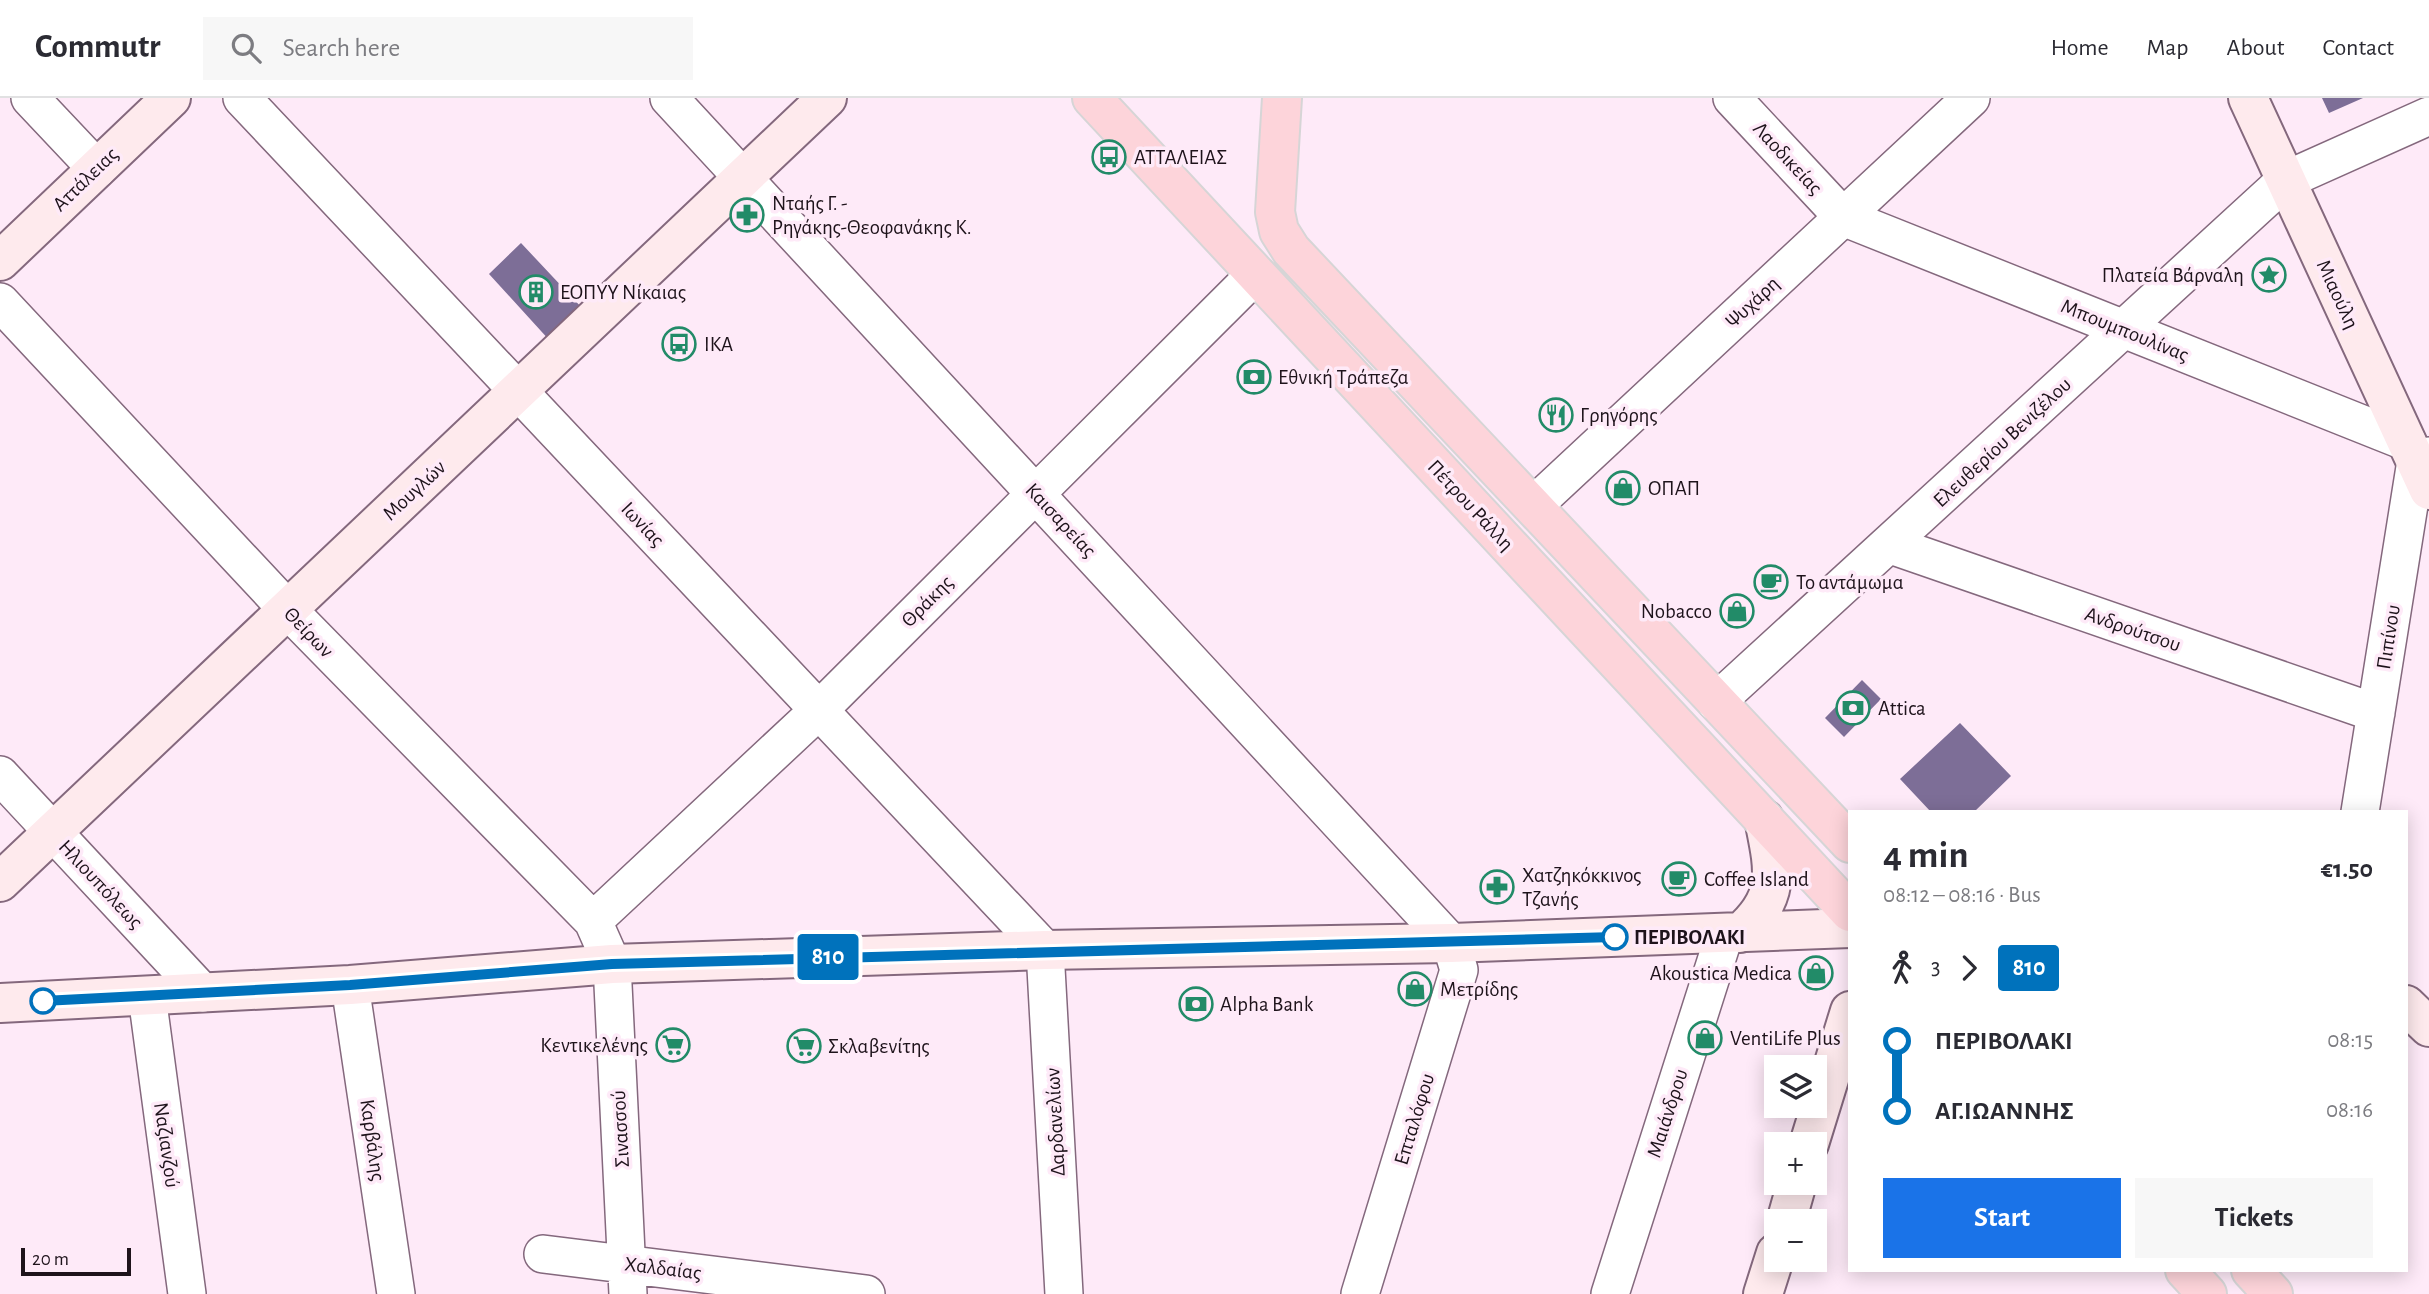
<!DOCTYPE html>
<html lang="en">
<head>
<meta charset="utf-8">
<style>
	body { margin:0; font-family:"Alegreya Sans",sans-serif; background:#f7f7f7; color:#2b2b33; height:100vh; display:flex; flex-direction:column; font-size:26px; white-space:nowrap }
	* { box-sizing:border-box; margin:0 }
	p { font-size:23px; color:#7c7c81 }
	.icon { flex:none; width:38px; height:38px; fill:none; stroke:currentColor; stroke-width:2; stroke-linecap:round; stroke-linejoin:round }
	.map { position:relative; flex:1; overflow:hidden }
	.details { position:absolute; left:1848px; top:712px; width:560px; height:462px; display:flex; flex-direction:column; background:#fff; border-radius:0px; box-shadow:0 4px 18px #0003 }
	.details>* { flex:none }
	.badge { padding:0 14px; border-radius:5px; font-size:24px; line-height:46px }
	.buttons { position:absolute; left:1764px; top:957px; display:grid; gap:14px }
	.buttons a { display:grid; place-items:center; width:63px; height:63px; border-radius:0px; background:#fff; box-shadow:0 4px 18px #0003; font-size:35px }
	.scale { position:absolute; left:21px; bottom:18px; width:110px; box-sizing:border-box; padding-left:7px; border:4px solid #1e131b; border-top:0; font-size:19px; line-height:24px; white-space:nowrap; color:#1e131b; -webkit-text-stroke:5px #feeaf8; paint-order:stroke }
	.map>.badge { position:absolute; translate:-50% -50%; box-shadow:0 0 0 4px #fff }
	.legs { display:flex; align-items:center; gap:10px; height:77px; padding:0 35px; font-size:23px }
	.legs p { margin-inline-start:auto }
	.summary { display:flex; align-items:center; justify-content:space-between; height:119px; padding:0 35px }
	h1 { font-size:38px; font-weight:600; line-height:52px }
	.action { display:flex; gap:14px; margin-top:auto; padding:14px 35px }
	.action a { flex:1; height:80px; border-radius:0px; background:#1a73e8; color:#fff; font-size:28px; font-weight:600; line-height:80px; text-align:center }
	.action a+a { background:#f7f7f7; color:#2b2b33 }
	ul { padding:0 35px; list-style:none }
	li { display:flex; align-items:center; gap:24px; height:70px; font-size:26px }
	li i { display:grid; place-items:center; width:10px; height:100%; margin:0 9px; background:currentColor }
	li i::after { content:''; width:18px; height:18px; margin:-9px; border:5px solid; border-radius:50%; background:#fff }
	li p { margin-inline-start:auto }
	li:first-child i { background:linear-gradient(#0000 50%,currentColor 0) }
	li:last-child i { background:linear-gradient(currentColor 50%,#0000 0) }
	header { display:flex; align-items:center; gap:42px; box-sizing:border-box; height:98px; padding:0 35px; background:#fff; border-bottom:2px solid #e1e1e2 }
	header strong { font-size:33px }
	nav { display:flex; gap:38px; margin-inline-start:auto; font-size:24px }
	.search { width:490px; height:63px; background:#f7f7f7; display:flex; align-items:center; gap:18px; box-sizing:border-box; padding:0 24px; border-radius:0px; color:#7c7c81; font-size:26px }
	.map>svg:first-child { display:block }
</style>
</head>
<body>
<header>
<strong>Commutr</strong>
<div class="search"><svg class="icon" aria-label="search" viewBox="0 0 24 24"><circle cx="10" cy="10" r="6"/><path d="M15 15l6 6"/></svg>Search here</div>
<nav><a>Home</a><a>Map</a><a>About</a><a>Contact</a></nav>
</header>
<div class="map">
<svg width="2429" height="1196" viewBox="0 0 2429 1196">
	<rect width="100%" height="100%" fill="#feeaf8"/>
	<path fill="#7d6e97" d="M2322,0H2363L2329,15Z
		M521,145L583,211L551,244L489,176Z
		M1862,582L1881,601L1844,639L1825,620Z
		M1960,625L2011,678L1974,714H1931L1900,681Z"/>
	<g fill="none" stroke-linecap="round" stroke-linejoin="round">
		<defs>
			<path id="street" d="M30,0L97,71
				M242,0L1045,852L1064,1196
				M669,0L1451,845L1459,872L1360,1196
				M1732,0L1843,119L2407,344
				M0,204L288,512L593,823L612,866L628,1196
				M1534,407L1971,0
				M1891,447L2376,615
				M1716,604L2286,82L2429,18
				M0,677L203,895
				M2360,714L2416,363L2429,358
				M593,823L819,612L1255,177
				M350,887L396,1196
				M147,898L187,1196
				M543,1156L866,1196
				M1610,1196L1725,835"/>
			<path id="secondary" d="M2248,0L2429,392
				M0,163L171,0
				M0,784L827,0
				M1740,835C1782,799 1774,771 1764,721
				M0,905L350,887L612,866L1045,852L1451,845L1850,830
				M2406,907L2429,929
				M1809,1046L1850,913
				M1786,1124L1797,1085
				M1763,1196L1776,1155"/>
			<path id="primary" d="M1092,0L1850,814
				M1282,0L1275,114L1279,133L1291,152L1850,745
				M2185,1172L2207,1196
				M2251,1172L2273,1196"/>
		</defs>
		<use href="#street" stroke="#84687d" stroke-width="40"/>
		<use href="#secondary" stroke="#84687d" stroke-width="42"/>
		<use href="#primary" stroke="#d6d5d6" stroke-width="42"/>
		<use href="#street" stroke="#fff" stroke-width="37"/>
		<use href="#secondary" stroke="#feeaed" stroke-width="38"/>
		<use href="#primary" stroke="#fdd4da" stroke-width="38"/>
	</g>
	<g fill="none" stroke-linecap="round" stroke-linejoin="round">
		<defs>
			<path id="line-1" d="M43,903L350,887L612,866L1615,839"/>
		</defs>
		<use href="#line-1" stroke="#fff" stroke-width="16"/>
		<use href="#line-1" stroke="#0072bc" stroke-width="10"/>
	</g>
	<defs>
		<symbol id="bus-ring" viewBox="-11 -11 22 22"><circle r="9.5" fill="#feeaf8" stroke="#228b68" stroke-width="1.5"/><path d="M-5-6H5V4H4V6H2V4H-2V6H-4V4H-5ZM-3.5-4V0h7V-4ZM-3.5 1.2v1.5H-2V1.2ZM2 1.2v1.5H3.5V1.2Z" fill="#228b68"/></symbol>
		<symbol id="pharmacy-ring" viewBox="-11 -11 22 22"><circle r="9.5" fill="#feeaf8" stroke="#228b68" stroke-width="1.5"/><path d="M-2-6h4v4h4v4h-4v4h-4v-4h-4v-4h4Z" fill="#228b68"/></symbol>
		<symbol id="sight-ring" viewBox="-11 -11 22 22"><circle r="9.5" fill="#feeaf8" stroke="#228b68" stroke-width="1.5"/><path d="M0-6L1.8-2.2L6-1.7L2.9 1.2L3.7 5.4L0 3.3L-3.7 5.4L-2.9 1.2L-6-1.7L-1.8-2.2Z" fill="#228b68"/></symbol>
		<symbol id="building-ring" viewBox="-11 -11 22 22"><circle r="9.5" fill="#feeaf8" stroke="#228b68" stroke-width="1.5"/><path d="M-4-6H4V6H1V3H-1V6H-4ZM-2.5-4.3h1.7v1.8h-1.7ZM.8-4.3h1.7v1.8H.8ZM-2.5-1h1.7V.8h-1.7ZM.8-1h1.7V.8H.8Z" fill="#228b68"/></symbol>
		<symbol id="bank-ring" viewBox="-11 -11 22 22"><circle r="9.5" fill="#feeaf8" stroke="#228b68" stroke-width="1.5"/><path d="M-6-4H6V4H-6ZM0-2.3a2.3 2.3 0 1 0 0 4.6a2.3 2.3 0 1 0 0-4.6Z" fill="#228b68"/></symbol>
		<symbol id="restaurant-ring" viewBox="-11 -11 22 22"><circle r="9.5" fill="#feeaf8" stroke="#228b68" stroke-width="1.5"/><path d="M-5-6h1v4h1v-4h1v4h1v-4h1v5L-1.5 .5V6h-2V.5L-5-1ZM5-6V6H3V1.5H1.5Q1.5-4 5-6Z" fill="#228b68"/></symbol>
		<symbol id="shop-ring" viewBox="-11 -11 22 22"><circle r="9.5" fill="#feeaf8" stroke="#228b68" stroke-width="1.5"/><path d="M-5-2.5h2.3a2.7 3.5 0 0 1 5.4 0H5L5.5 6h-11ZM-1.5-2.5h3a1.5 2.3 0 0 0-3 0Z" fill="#228b68"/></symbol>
		<symbol id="cafe-ring" viewBox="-11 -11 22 22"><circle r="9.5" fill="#feeaf8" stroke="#228b68" stroke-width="1.5"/><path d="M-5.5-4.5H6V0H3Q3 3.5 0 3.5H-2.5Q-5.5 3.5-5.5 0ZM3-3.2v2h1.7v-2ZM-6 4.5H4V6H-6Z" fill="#228b68"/></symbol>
		<symbol id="supermarket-ring" viewBox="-11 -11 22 22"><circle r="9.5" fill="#feeaf8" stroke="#228b68" stroke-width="1.5"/><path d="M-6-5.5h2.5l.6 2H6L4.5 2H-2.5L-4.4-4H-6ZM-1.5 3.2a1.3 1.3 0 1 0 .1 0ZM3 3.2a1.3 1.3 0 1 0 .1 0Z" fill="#228b68"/></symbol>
	</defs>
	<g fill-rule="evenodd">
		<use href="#bus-ring" x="1090" y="40" width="38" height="38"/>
		<use href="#pharmacy-ring" x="728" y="98" width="38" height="38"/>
		<use href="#sight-ring" x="2250" y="158" width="38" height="38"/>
		<use href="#building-ring" x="517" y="175" width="38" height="38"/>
		<use href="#bus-ring" x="660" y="227" width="38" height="38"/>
		<use href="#bank-ring" x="1235" y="260" width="38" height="38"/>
		<use href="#restaurant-ring" x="1537" y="298" width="38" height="38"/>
		<use href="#shop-ring" x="1604" y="371" width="38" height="38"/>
		<use href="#cafe-ring" x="1752" y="465" width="38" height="38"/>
		<use href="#shop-ring" x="1718" y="494" width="38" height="38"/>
		<use href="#bank-ring" x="1834" y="591" width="38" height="38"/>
		<use href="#cafe-ring" x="1660" y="762" width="38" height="38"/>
		<use href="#pharmacy-ring" x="1478" y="770" width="38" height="38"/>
		<use href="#shop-ring" x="1797" y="856" width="38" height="38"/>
		<use href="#shop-ring" x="1396" y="872" width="38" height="38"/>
		<use href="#bank-ring" x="1177" y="887" width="38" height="38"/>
		<use href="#shop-ring" x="1686" y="921" width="38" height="38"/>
		<use href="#supermarket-ring" x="654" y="928" width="38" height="38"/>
		<use href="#supermarket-ring" x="785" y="929" width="38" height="38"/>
	</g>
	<g fill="#fff" stroke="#0072bc" stroke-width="3.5">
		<circle cx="1615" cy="839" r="12"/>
		<circle cx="43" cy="903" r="12"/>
	</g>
	<g text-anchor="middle" stroke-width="7" stroke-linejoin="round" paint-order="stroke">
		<g font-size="21" fill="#1e131b" stroke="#feeaf8" text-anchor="start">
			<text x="1134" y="66">ΑΤΤΑΛΕΙΑΣ</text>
			<text x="772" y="112">Νταής Γ. -<tspan x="772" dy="24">Ρηγάκης-Θεοφανάκης Κ.</tspan></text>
			<text x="2244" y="184" text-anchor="end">Πλατεία Βάρναλη</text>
			<text x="560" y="201">ΕΟΠΥΥ Νίκαιας</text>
			<text x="704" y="253">ΙΚΑ</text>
			<text x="1278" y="286">Εθνική Τράπεζα</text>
			<text x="1580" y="324">Γρηγόρης</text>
			<text x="1648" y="397">ΟΠΑΠ</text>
			<text x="1796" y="491">Το αντάμωμα</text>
			<text x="1712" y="520" text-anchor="end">Nobacco</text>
			<text x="1878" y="617">Attica</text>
			<text x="1522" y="784">Χατζηκόκκινος<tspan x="1522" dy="24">Τζανής</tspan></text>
			<text x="1704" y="788">Coffee Island</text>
			<text x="1792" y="882" text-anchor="end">Akoustica Medica</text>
			<text x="1440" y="898">Μετρίδης</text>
			<text x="1220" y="913">Alpha Bank</text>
			<text x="1730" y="947">VentiLife Plus</text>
			<text x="648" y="954" text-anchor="end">Κεντικελένης</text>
			<text x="828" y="955">Σκλαβενίτης</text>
		</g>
		<g font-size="21" fill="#1e131b" stroke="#feeaf8">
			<text transform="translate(1788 60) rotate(47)" y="7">Λαοδικείας</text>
			<text transform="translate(85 81) rotate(-44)" y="7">Αττάλειας</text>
			<text transform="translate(2338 196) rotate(65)" y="7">Μιαούλη</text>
			<text transform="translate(1752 204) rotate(-43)" y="7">Ψυχάρη</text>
			<text transform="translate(2125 232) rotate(22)" y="7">Μπουμπουλίνας</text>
			<text transform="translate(2002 344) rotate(-43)" y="7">Ελευθερίου Βενιζέλου</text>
			<text transform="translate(414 392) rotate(-43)" y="7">Μουγλών</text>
			<text transform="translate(1471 407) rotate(47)" y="7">Πέτρου Ράλλη</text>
			<text transform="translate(1061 422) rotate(47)" y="7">Καισαρείας</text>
			<text transform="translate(643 426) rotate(47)" y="7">Ιωνίας</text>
			<text transform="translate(927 503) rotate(-45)" y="7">Θράκης</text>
			<text transform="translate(2133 531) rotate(19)" y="7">Ανδρούτσου</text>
			<text transform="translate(309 534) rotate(46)" y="7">Θείρων</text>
			<text transform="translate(2388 539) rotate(-81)" y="7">Πιπίνου</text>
			<text transform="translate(101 786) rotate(47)" y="7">Ηλιουπόλεως</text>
			<text transform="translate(1667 1015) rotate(-72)" y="7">Μαιάνδρου</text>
			<text transform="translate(1414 1021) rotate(-73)" y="7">Επταλόφου</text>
			<text transform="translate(1055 1024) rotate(-93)" y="7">Δαρδανελίων</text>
			<text transform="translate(620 1031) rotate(-93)" y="7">Σινασσού</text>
			<text transform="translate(373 1042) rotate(82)" y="7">Καρβάλης</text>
			<text transform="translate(167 1047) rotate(82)" y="7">Ναζιανζού</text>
			<text transform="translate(663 1170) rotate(7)" y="7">Χαλδαίας</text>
		</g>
		<g font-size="21" font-weight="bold" fill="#1e131b" stroke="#feeaf8" text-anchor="start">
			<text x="1634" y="846">ΠΕΡΙΒΟΛΑΚΙ</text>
		</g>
	</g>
</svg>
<div class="buttons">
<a><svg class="icon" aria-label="layers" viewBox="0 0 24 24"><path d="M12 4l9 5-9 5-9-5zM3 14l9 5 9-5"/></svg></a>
<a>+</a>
<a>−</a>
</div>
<div class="scale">20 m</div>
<b class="badge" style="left:828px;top:859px;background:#0072bc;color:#fff">810</b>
<section class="details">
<div class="summary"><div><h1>4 min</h1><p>08:12 – 08:16 · Bus</p></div><b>€1.50</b></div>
<div class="legs"><svg class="icon" aria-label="walk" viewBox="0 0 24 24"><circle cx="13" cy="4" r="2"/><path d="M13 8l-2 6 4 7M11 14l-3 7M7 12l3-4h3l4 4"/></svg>3<svg class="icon" aria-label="forward" viewBox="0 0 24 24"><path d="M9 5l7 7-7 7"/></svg><b class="badge" style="background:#0072bc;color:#fff">810</b></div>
<ul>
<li><i style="color:#0072bc"></i><b>ΠΕΡΙΒΟΛΑΚΙ</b><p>08:15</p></li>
<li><i style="color:#0072bc"></i><b>ΑΓ.ΙΩΑΝΝΗΣ</b><p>08:16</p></li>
</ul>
<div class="action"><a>Start</a><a>Tickets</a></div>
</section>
</div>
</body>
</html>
